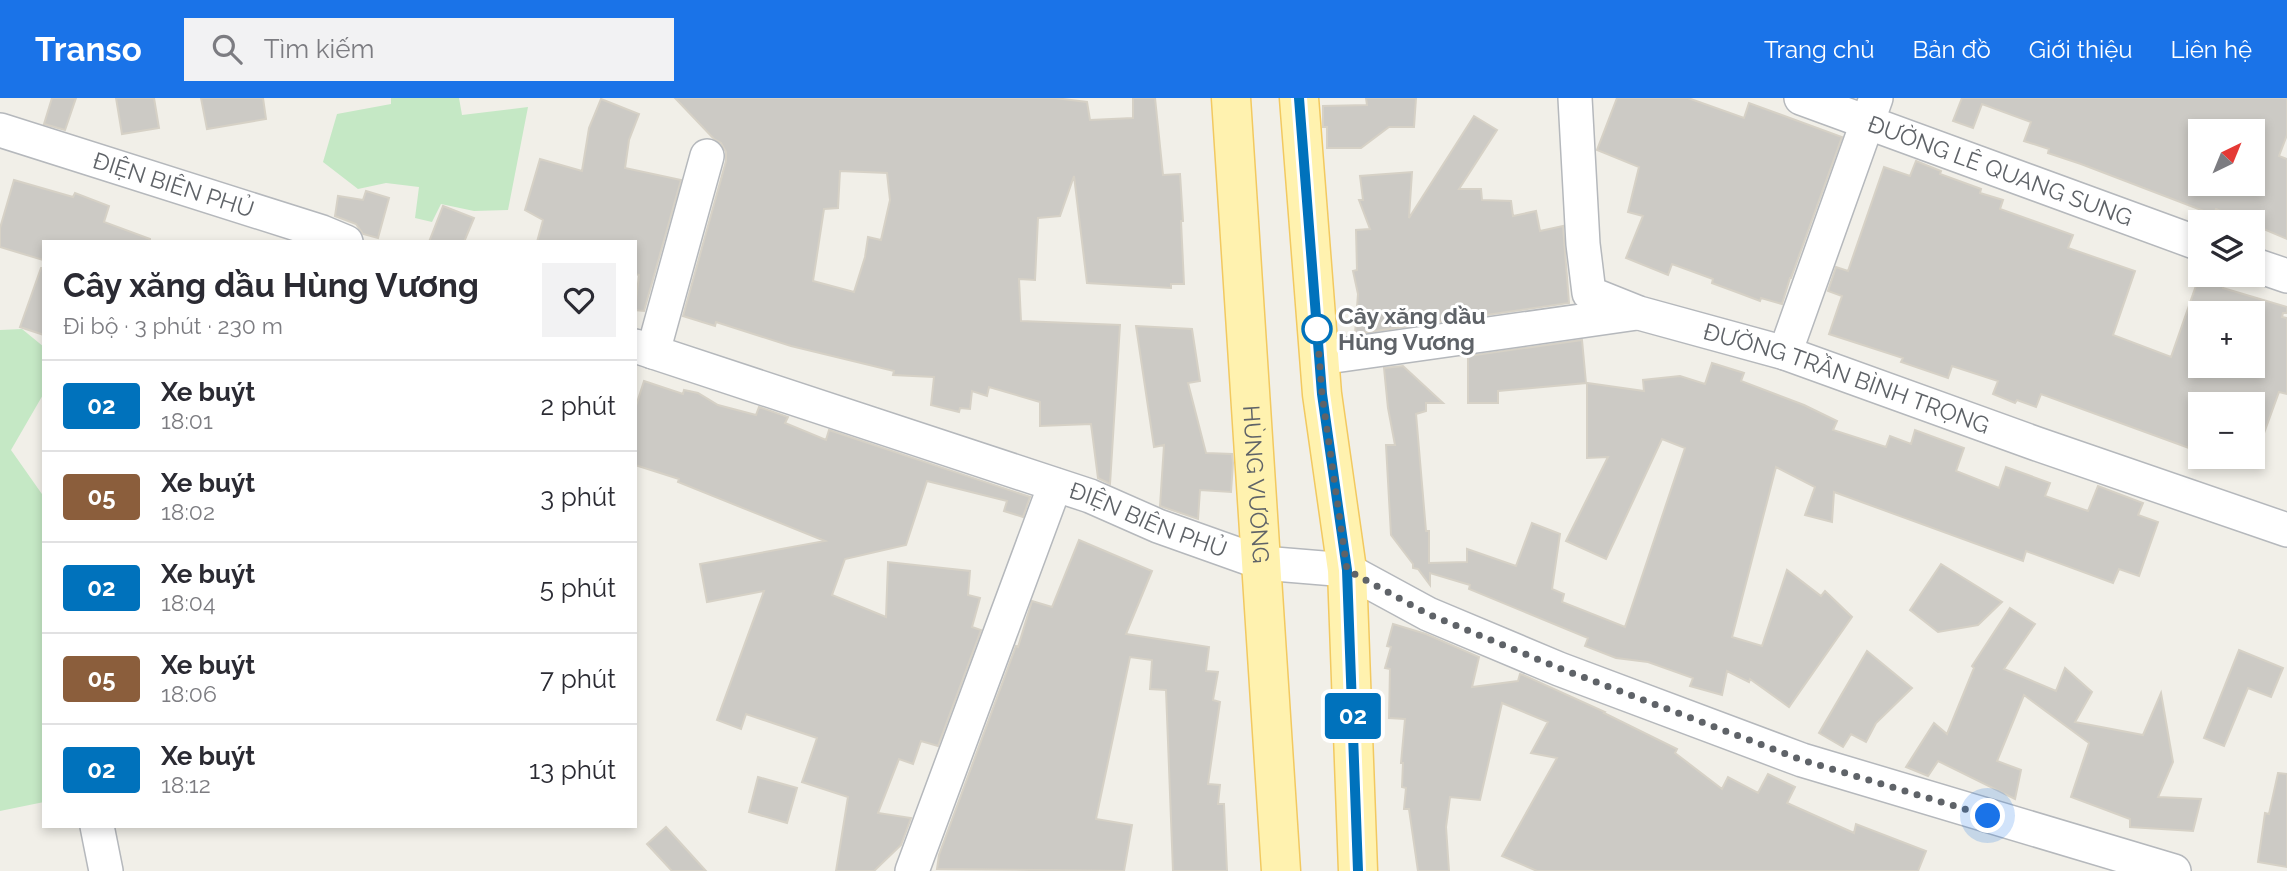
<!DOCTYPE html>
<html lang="vi">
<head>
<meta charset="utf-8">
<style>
	body { margin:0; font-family:Raleway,sans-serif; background:#f2f2f3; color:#2b2b33; height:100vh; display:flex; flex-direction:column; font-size:26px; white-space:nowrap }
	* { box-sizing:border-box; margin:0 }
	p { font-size:23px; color:#7c7c81 }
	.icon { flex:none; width:38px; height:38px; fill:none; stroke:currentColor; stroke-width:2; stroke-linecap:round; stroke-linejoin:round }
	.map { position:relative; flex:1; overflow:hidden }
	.drawer { position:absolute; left:42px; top:142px; width:595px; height:588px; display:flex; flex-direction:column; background:#fff; border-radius:0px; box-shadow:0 4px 10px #0003 }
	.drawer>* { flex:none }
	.badge { padding:0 14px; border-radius:5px; font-size:24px; line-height:46px }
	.needle { width:46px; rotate:43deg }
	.controls { position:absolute; left:2188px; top:21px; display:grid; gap:14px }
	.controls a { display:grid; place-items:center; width:77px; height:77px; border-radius:0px; background:#fff; box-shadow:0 4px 10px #0003; font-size:35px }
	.you { position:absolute; width:35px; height:35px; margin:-18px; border:5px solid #fff; border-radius:50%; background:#1a73e8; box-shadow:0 0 0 10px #1a73e833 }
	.map>.badge { position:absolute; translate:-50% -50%; box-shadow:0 0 0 4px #fff }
	.round { display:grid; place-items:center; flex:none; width:74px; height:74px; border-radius:0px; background:#f2f2f3 }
	.summary { display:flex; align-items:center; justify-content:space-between; height:119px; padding:0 21px }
	h1 { font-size:33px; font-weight:700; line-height:52px }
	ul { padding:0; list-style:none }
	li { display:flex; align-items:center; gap:21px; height:91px; padding:0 21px; border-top:2px solid #e1e1e2 }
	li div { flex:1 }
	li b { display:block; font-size:26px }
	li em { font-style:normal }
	li .badge { min-width:77px; font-weight:700; text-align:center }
	header { display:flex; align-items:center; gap:42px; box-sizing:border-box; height:98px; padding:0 35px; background:#1a73e8; color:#fff }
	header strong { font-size:33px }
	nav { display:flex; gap:38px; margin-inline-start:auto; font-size:24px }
	.search { width:490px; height:63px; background:#f2f2f3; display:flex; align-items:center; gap:18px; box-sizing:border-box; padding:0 24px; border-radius:0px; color:#7c7c81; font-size:26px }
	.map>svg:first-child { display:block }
</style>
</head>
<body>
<header>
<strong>Transo</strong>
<div class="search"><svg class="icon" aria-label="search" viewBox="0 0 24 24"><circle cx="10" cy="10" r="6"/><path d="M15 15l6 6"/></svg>Tìm kiếm</div>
<nav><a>Trang chủ</a><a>Bản đồ</a><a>Giới thiệu</a><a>Liên hệ</a></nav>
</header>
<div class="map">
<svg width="2287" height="773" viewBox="0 0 2287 773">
	<rect width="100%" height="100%" fill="#f1efe8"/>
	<path fill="#c5e8c5" d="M391,0H459L462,17L528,9L508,112L474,113L441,106L432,124L415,120L419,89L386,85L358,91L323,64L337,16L391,6Z
		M22,231L44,249V295L11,352L44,399V704L0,713V232Z"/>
	<path fill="#cccac5" stroke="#d6d1c6" stroke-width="2" fill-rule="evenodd" d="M52,0H76L65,32L44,26Z
		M116,0H154L159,30L122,36Z
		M201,0H263L266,21L207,31Z
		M675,0H1055L1087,4L1090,22L1133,20V0H1155L1163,77L1180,76L1183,123H1181L1184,186H1171V190L1087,185L1074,78L1060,118L1038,120L1035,182L1019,181L1021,223L1120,227L1110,386L1098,380L1091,326L1040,328V304L989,289L987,298L972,293L970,311L960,310L959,314L931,307L934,279L893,277L894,273L791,248L716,224L715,228L683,218L726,63V54L721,45L714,41ZM840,73L887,75L890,102L881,142L868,139L865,159L854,194L813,183L824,111L838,110Z
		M1366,0H1416L1414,29H1389L1361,50H1327V29H1323V8L1367,7Z
		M1617,0H1688L1744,20L1749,5L1842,39L1791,180H1790L1782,206L1761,200L1760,203L1739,195L1712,185L1713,181L1672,166L1668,177L1626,160L1643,118L1628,114L1639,69L1597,52Z
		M1962,0H2287V37L2279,58L2287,61V141L2252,126V124H2247L2216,111L2214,117L2081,66L2048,55L2049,51L2024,43L2031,24L1982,6L1973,30L1953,23ZM2200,33H2252V86H2200Z
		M601,1L639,16L629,42L625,70L681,82L644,213L635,212L639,177L635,176V144H537L543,122L525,112L540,61L582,73L589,30Z
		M1474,18L1497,32L1459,91H1481L1482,102L1511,103L1513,118L1536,113L1540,133L1563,128L1569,205L1355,236L1358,196L1353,173L1357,172L1356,132L1370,131L1359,102H1363L1360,78L1412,74L1409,120Z
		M1916,63L1941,73L1940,76L1981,91L1980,95L2003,102L2000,111L2073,137L2068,150L2135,173L2113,237L2171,259L2199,179L2224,187L2223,190L2287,209V215H2283L2282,219L2287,220V296L2279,294L2255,360H2252V306H2200V354L2041,296L2036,309L2017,302L2015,305L1993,296L1998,283L1952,268L1948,280L1901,264L1903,260L1829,236L1842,198L1828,193L1836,169L1848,173L1884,69L1910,78ZM2200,215H2252V268H2200Z
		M14,82L73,99L75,95L109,108L104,124L150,141V144H44L43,162L0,149V130Z
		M366,93L389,100L378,140L363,136L356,126L335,118L338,98L363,102Z
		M443,108L474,120L464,144H429Z
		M41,170H44V237L20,229Z
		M1136,228L1192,231L1200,283L1188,285L1206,355L1232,356L1233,365L1231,394L1200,392L1198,421L1160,408L1164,347L1154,349Z
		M1582,242L1586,285L1498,293V305H1468V258Z
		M1712,265L1744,275L1741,283L1804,307L1837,323L1833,332L1886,349L1890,338L1911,346L1915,332L1964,350L1956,373L1999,390L2006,369L2050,385L2045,398L2088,413L2098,388L2143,405L2138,417L2158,424L2139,478L2119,471L2113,485L2026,453L2023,463L1834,394L1832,424L1805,417L1815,389L1776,369L1732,539L1762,548L1787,472L1821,498L1825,493L1852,519L1789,609L1750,581L1749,584L1727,573L1722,597L1690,588L1693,580L1648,564L1616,560L1585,548L1588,540L1469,491L1470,487L1430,475V487L1418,471L1413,470V466L1391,437L1386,347H1395L1388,310L1384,270L1403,268L1443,305H1426V313L1416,316L1426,433H1429V465L1467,464V451L1516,468L1532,425L1560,436L1552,491L1564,496L1562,504L1625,529L1685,350L1662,341L1606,461L1566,443L1608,359L1587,360V285L1644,293L1643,282L1680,278L1705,286Z
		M644,283L683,296L684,292L698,295L718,307L756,317L759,309L788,319L785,325L826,342L829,332L1030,399L1023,419L1004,413L1007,403L927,383L906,447L845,461L832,497L886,519L888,464L970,473L968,497L980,500L972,529L981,532L938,648L921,643L913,666L899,661L878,715L911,720L901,747L874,773H836L848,699L802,684L817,640L746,616L741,631L717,622L764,493L707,504L700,466L825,443L678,384L679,381L635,367V311Z
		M1079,442L1152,473L1126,536L1209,549L1206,573L1218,574L1213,602L1220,604L1208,686L1220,687L1218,706H1224L1227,773H1173L1166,592L1150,591L1152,562L1130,559L1096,721L1132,727L1124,773L937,771L939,757L1016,548L1018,549L1032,503L1052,509Z
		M1941,466L2002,504L1978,527L1938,534L1910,512Z
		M2010,510L2035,526L2004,571L2056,593L2065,570L2092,594L2075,624L2143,637L2161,595L2173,664L2158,699L2201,701L2193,733L2130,729V721L2071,699L2089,645L2024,597L1997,663L2021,672L2015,701L1938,663L1928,678L1906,669L1934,625L1947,636L1974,570L1972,568Z
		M1393,526L1426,536L1479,559L1472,589L1518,583L1520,576L1523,577L1605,614L1604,615L1677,651L1675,655L1722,691L1728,679L1758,695L1768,676L1795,689L1787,705L1854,735L1856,726L1926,753L1918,773H1537L1502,758L1557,660L1531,655L1548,624L1502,605L1480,702L1450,699L1446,729L1449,773H1418L1409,711H1404L1406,690L1402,689L1403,665H1401L1405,621L1389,620L1390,571L1385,570L1391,549L1387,548Z
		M2239,552L2283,570L2271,599L2248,590L2224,648L2204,640Z
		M1867,553L1912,590L1876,625L1866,644L1851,636L1843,649L1819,635Z
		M2278,675L2287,676V769L2258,764L2265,715L2269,716Z
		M758,679L797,690L787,725L749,714Z
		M666,729L706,773H672L647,746Z"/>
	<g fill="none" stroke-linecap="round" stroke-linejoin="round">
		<defs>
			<g id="minor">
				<path id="s1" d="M1575,0L1583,146L1589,195L1639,215L1785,255L2037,346L2287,432"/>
				<path id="s2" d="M1801,0L2200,146"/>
				<path id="s3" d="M0,32L322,134L346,144"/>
				<path d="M2252,166L2287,178"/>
				<path id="s4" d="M635,248L1090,398L1158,428L1262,465L1347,472L1428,516L1559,571L1802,662L2174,773"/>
				<path d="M653,254L707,58"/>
				<path d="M1785,255L1876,0"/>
				<path d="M1320,260L1637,215"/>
				<path d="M97,728L106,773"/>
				<path d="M912,773L1055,387"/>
			</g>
			<g id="major">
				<path id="s5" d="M1231,0L1281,773"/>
				<path d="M1299,0L1322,296L1347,472L1358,773"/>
			</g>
		</defs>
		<use href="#minor" stroke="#b5b8bc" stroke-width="36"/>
		<use href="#major" stroke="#f2c960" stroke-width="41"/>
		<use href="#minor" stroke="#fff" stroke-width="33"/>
		<use href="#major" stroke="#fff2af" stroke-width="38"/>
	</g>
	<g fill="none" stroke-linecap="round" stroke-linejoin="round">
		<defs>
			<path id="line" d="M1299,0L1322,296L1347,472L1358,773"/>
		</defs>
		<use href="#line" stroke="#fff" stroke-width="16"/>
		<use href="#line" stroke="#0072bc" stroke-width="10"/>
		<path stroke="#5f6368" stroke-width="7" stroke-dasharray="0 12.6" d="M1317,231L1322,296L1347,472L1428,516L1559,570L1802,662L1988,718"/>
	</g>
	<circle fill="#fff" stroke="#0072bc" stroke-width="3.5" cx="1317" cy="231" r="14"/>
	<g text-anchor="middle" stroke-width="6" stroke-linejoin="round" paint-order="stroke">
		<g font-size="23" fill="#5f6368" stroke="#fff">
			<text dy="8" stroke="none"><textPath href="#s2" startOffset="212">ĐƯỜNG LÊ QUANG SUNG</textPath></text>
			<text dy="8" stroke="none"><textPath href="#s3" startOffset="182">ĐIỆN BIÊN PHỦ</textPath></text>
			<text dy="8" stroke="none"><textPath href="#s1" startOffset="467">ĐƯỜNG TRẦN BÌNH TRỌNG</textPath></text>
			<text dy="8" stroke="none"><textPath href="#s5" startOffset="387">HÙNG VƯƠNG</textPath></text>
			<text dy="8" stroke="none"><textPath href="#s4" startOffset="542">ĐIỆN BIÊN PHỦ</textPath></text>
		</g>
		<g font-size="23" font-weight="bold" fill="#5f6368" stroke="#fff" text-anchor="start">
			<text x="1338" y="226">Cây xăng dầu<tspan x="1338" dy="26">Hùng Vương</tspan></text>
		</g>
	</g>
</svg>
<div class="controls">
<a><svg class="needle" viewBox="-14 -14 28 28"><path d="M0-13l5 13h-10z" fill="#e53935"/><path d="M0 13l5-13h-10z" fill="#7c7c81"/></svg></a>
<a><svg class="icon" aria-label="layers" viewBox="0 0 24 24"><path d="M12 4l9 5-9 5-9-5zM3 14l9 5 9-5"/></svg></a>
<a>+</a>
<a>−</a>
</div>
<div class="you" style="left:1988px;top:718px"></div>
<b class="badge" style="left:1353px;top:618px;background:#0072bc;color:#fff">02</b>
<section class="drawer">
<div class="summary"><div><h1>Cây xăng dầu Hùng Vương</h1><p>Đi bộ · 3 phút · 230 m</p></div><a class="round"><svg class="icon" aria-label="heart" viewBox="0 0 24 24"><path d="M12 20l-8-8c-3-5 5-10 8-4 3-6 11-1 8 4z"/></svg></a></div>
<ul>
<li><span class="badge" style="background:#0072bc;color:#fff">02</span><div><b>Xe buýt</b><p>18:01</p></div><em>2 phút</em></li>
<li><span class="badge" style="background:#8b5e3c;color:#fff">05</span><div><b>Xe buýt</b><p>18:02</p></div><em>3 phút</em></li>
<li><span class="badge" style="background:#0072bc;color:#fff">02</span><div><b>Xe buýt</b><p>18:04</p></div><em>5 phút</em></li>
<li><span class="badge" style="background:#8b5e3c;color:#fff">05</span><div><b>Xe buýt</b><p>18:06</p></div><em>7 phút</em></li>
<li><span class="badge" style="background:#0072bc;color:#fff">02</span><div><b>Xe buýt</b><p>18:12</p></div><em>13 phút</em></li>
</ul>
</section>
</div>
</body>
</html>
